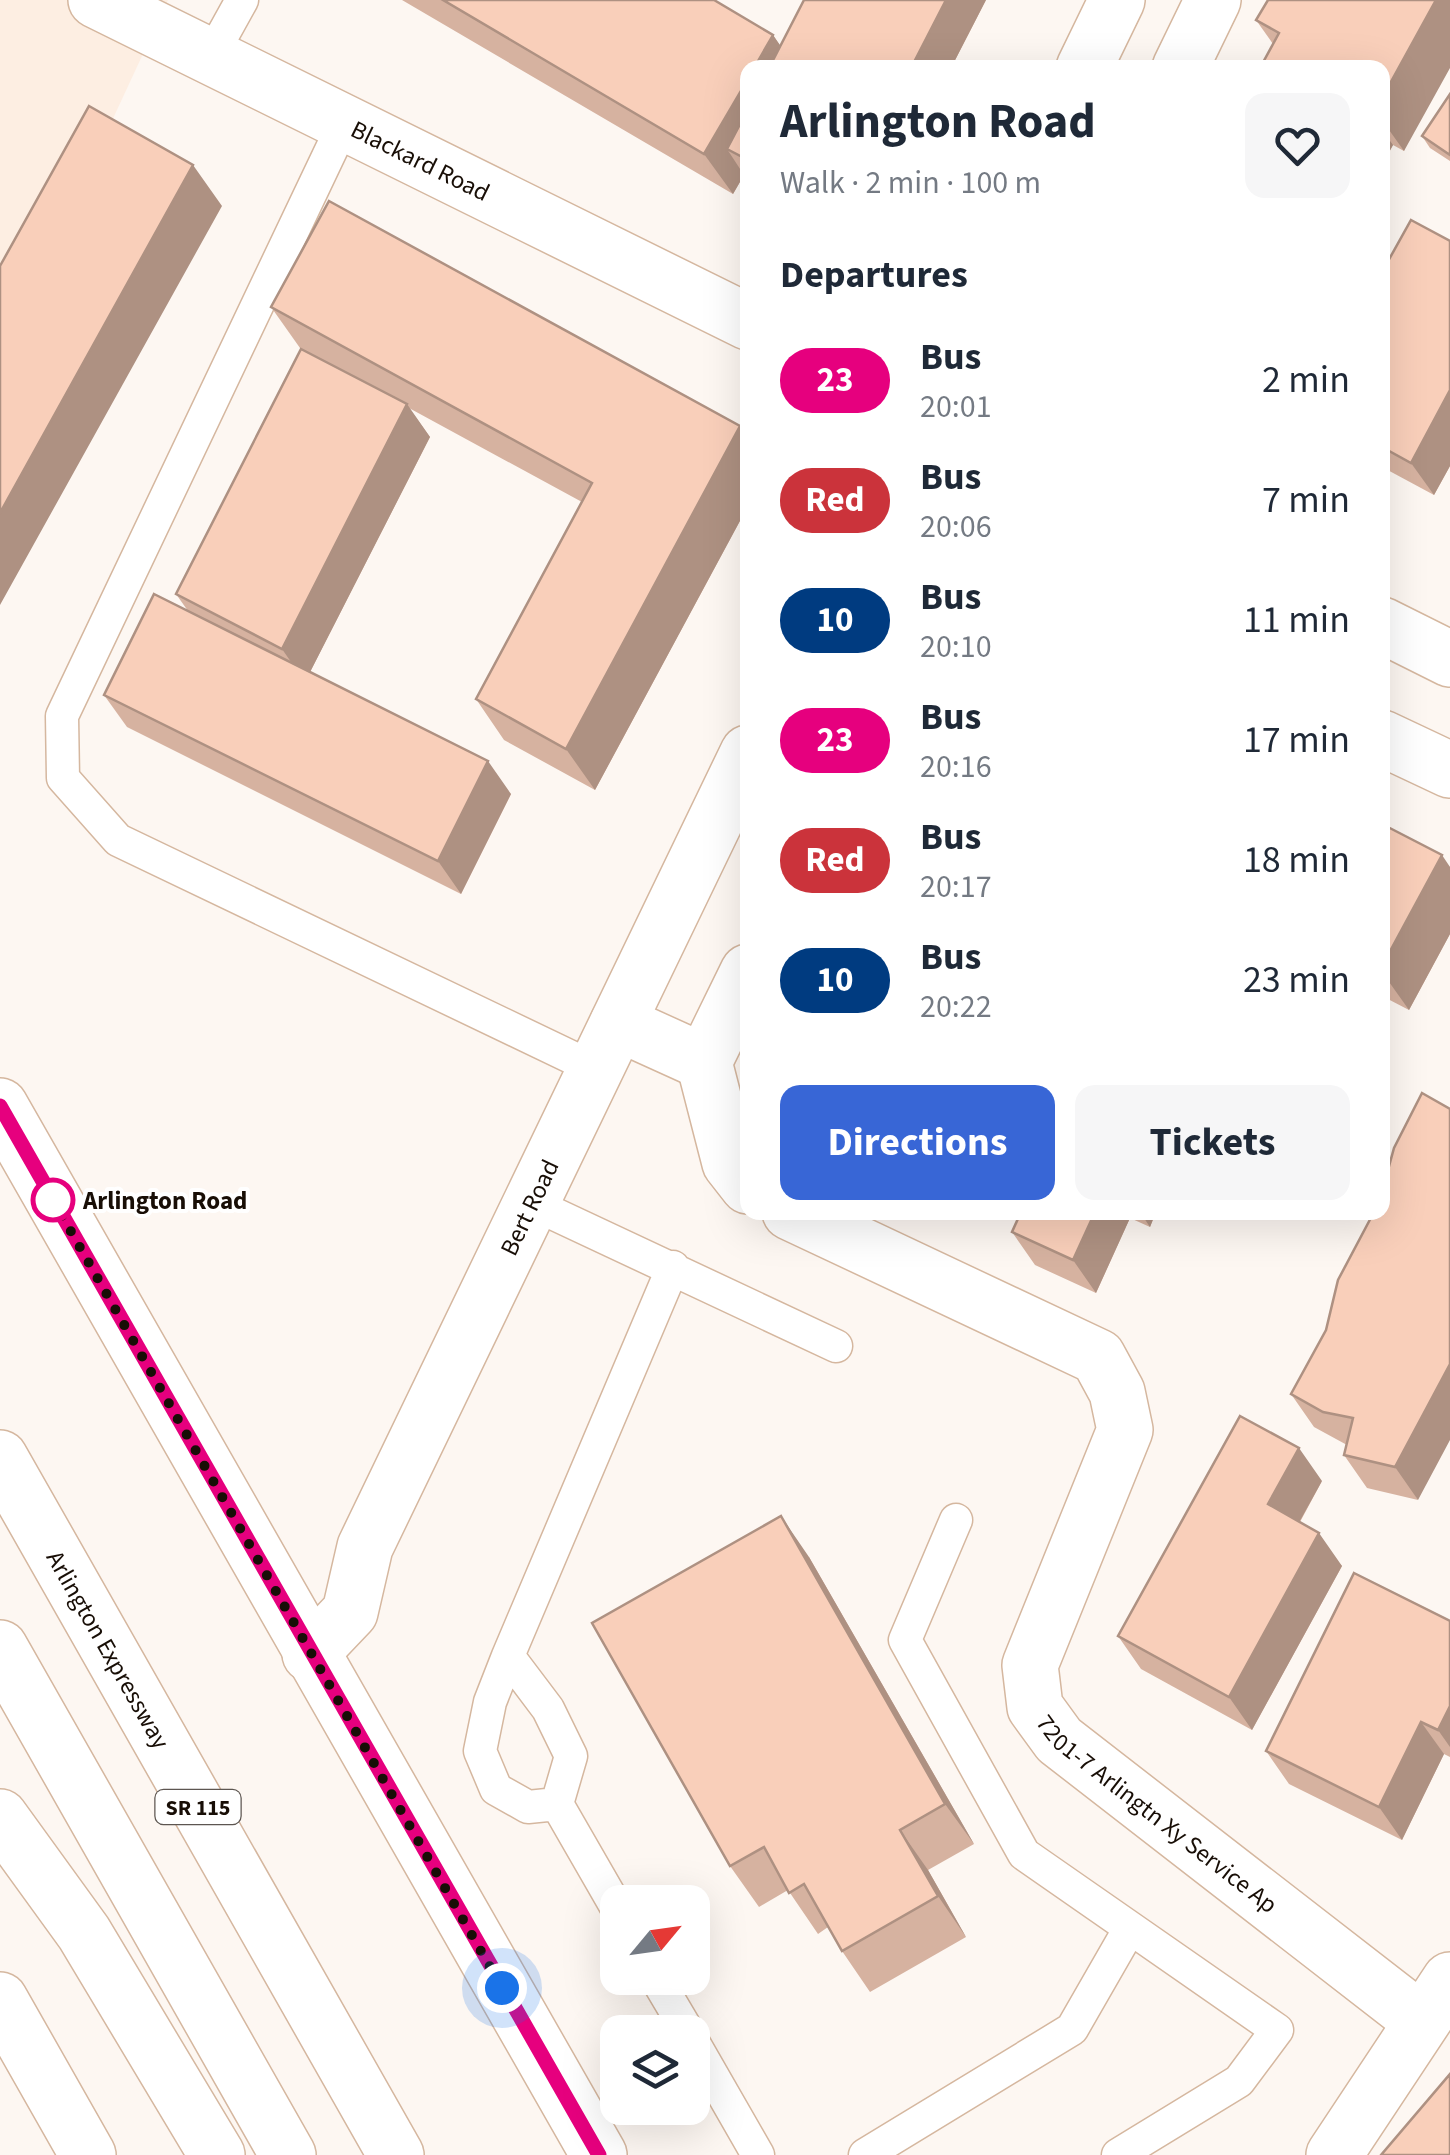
<!DOCTYPE html>
<html lang="en">
<head>
<meta charset="utf-8">
<style>
	body { margin:0; font-family:"Source Sans 3",sans-serif; background:#f6f6f7; color:#1f2937; height:100vh; display:flex; flex-direction:column; font-size:38px; white-space:nowrap }
	* { box-sizing:border-box; margin:0 }
	p { font-size:32px; color:#747a83 }
	.icon { flex:none; width:55px; height:55px; fill:none; stroke:currentColor; stroke-width:2; stroke-linecap:round; stroke-linejoin:round }
	.map { position:relative; flex:1; overflow:hidden }
	.sheet { position:absolute; left:740px; top:60px; width:650px; height:1160px; display:flex; flex-direction:column; background:#fff; border-radius:20px; box-shadow:0 10px 40px #0002 }
	.sheet>* { flex:none }
	.badge { padding:0 20px; border-radius:32px; font-size:35px; line-height:65px }
	.needle { width:65px; rotate:61deg }
	.fabs { position:absolute; left:600px; top:1885px; display:grid; gap:20px }
	.fabs a { display:grid; place-items:center; width:110px; height:110px; border-radius:20px; background:#fff; box-shadow:0 10px 40px #0002; font-size:50px }
	.you { position:absolute; width:50px; height:50px; margin:-25px; border:8px solid #fff; border-radius:50%; background:#1a73e8; box-shadow:0 0 0 15px #1a73e833 }
	.map>.badge { position:absolute; translate:-50% -50%; box-shadow:0 0 0 5px #fff }
	h2 { padding:0 40px; font-size:38px; line-height:90px }
	.round { display:grid; place-items:center; flex:none; width:105px; height:105px; border-radius:20px; background:#f6f6f7 }
	.summary { display:flex; align-items:center; justify-content:space-between; height:170px; padding:0 40px }
	h1 { font-size:48px; font-weight:700; line-height:75px }
	.action { display:flex; gap:20px; margin-top:auto; padding:20px 40px }
	.action a { flex:1; height:115px; border-radius:20px; background:#3866d6; color:#fff; font-size:40px; font-weight:700; line-height:115px; text-align:center }
	.action a+a { background:#f6f6f7; color:#1f2937 }
	ul { padding:0; list-style:none }
	li { display:flex; align-items:center; gap:30px; height:120px; padding:0 40px }
	li div { flex:1 }
	li b { display:block; font-size:38px }
	li em { font-style:normal }
	li .badge { min-width:110px; font-weight:700; text-align:center }
	.map>svg:first-child { display:block }
</style>
</head>
<body>
<div class="map">
<svg width="1450" height="2155" viewBox="0 0 1450 2155">
	<rect width="100%" height="100%" fill="#fdf7f2"/>
	<path fill="#fdeee2" d="M0,0H168L0,362Z"/>
	<g fill="none" stroke-linecap="round" stroke-linejoin="round">
		<defs>
			<path id="lane" d="M211,56L242,0
				M344,123L62,716L63,778L118,840L596,1069
				M531,1203L836,1346
				M956,1520L905,1640L1024,1854L1277,2030L1239,2081L1118,2155
				M508,1656L548,1709L571,1756L557,1804L528,1807L496,1789L480,1751L490,1702L508,1656L673,1267
				M557,1804L618,1910
				M656,1978L688,2032
				M692,2040L758,2155
				M865,2155L1072,2029L1130,1928"/>
			<g id="street">
				<path id="s1" d="M96,0L748,322"/>
				<path d="M1084,68L1117,0"/>
				<path d="M1180,68L1213,0"/>
				<path d="M1382,625L1450,659"/>
				<path d="M1382,738L1450,770"/>
				<path d="M748,972L704,1062L730,1163L748,1186"/>
				<path d="M618,1023L704,1062"/>
				<path id="s2" d="M790,1212L1098,1357L1117,1392L1125,1430L1030,1665L1035,1707L1059,1740L1420,2020"/>
				<path id="s3" d="M310,1654L350,1612L365,1547L748,753"/>
				<path d="M1334,2155L1450,1980"/>
			</g>
			<path id="secondary" d="M0,1106L599,2155
				M0,2000L88,2155"/>
			<g id="highway">
				<path id="s4" d="M0,1458L396,2155"/>
				<path d="M0,1648L288,2155"/>
				<path d="M0,1817L84,1933L217,2155"/>
			</g>
		</defs>
		<use href="#lane" stroke="#d5b79f" stroke-width="35"/>
		<use href="#street" stroke="#d5b79f" stroke-width="58"/>
		<use href="#secondary" stroke="#d5b79f" stroke-width="58"/>
		<use href="#highway" stroke="#d5b79f" stroke-width="58"/>
		<use href="#lane" stroke="#fff" stroke-width="32"/>
		<use href="#street" stroke="#fff" stroke-width="55"/>
		<use href="#secondary" stroke="#fff" stroke-width="55"/>
		<use href="#highway" stroke="#fff" stroke-width="55"/>
	</g>
	<path fill="#d6b2a0" d="M402,0H714L773,35L780,46L986,0L951,68H748V179L744,175L733,194Z
		M1450,0L1404,151L1393,145L1382,165V68L1273,44L1256,20Z
		M1450,94V161L1430,148L1422,136Z
		M1450,241V466L1434,495L1382,467V272Z
		M271,307L748,437V506L595,790L504,740L476,699L582,502L409,408L430,437L310,672L511,794L461,894L127,727L104,695L188,611L176,594L314,356L300,348Z
		M1382,824L1450,867V934L1409,1010L1382,996Z
		M1021,1212H1156L1150,1227L1130,1218L1096,1293L1035,1265L1012,1232Z
		M1326,1330L1418,1500L1367,1488L1344,1455L1347,1445L1314,1427L1291,1394Z
		M1322,1481L1300,1522L1342,1566L1252,1730L1141,1669L1118,1636Z
		M809,1557L974,1844L928,1870L966,1937L870,1992L842,1951L828,1927L818,1934L788,1890L759,1907L730,1866Z
		M1450,1621V1757L1444,1754L1402,1840L1289,1784L1266,1751Z"/>
	<path fill="#ae9182" d="M946,0H986L951,68H911Z
		M1436,0H1450V68L1404,151L1382,120V98Z
		M773,35L796,68H754Z
		M748,79V160L727,149L744,175L733,194L704,154Z
		M1382,130L1393,145L1382,165Z
		M193,165L222,206L0,605V513Z
		M1450,390V466L1434,495L1411,463Z
		M407,404L430,437L305,682L282,649Z
		M740,426L748,437V506L595,790L566,749Z
		M488,761L511,794L461,894L438,861Z
		M1442,855L1450,867V934L1409,1010L1382,972V966Z
		M1095,1212H1126L1130,1218L1096,1293L1073,1260Z
		M1140,1212H1156L1150,1227Z
		M1450,1364V1440L1418,1500L1395,1467Z
		M1299,1448L1322,1481L1291,1537L1268,1504Z
		M781,1516L809,1557L974,1844L945,1804Z
		M1319,1533L1342,1566L1252,1730L1229,1697Z
		M1450,1706V1747L1438,1730Z
		M1421,1722L1444,1754L1402,1840L1379,1807Z
		M900,1830L928,1870L966,1937L938,1896Z"/>
	<path fill="#f9cfba" stroke="#ae9182" stroke-width="2.5" d="M443,0H714L773,35L754,68H748V79L704,154Z
		M804,0H946L911,68H769Z
		M1268,0H1436L1382,98V68H1260L1279,33L1256,20Z
		M1450,94V155L1422,136Z
		M89,106L193,165L0,513V266Z
		M748,109V160L727,149Z
		M329,201L740,426L566,749L476,699L592,483L271,307Z
		M1411,220L1450,241V390L1411,463L1382,447V272Z
		M301,349L407,404L282,649L176,594Z
		M154,594L488,761L438,861L104,695Z
		M1382,824L1442,855L1382,966Z
		M1422,1093L1450,1109V1364L1395,1467L1344,1455L1353,1418L1323,1412L1291,1394L1326,1330L1338,1280L1374,1212H1382V1192L1394,1148Z
		M1021,1212H1095L1073,1260L1012,1232Z
		M1240,1416L1299,1448L1268,1504L1319,1533L1229,1697L1118,1636Z
		M781,1516L945,1804L900,1830L938,1896L842,1951L804,1884L789,1893L764,1847L730,1866L592,1623Z
		M1354,1573L1450,1621V1706L1438,1730L1421,1722L1379,1807L1266,1751Z
		M1450,2074V2155H1381Z"/>
	<g fill="none" stroke-linecap="round" stroke-linejoin="round">
		<defs>
			<path id="line" d="M0,1106L599,2155"/>
		</defs>
		<use href="#line" stroke="#fff" stroke-width="22"/>
		<use href="#line" stroke="#e6007e" stroke-width="15"/>
		<path stroke="#180e06" stroke-width="10" stroke-dasharray="0 18" d="M53,1200L502,1988"/>
	</g>
	<circle fill="#fff" stroke="#e6007e" stroke-width="5" cx="53" cy="1200" r="20"/>
	<g text-anchor="middle" stroke-width="8" stroke-linejoin="round" paint-order="stroke">
		<rect fill="#fff" stroke="#5d5651" stroke-width="2.5" x="155.5" y="1790" width="85" height="34" rx="8"/>
		<g font-size="22" font-weight="bold" fill="#180e06">
			<text x="198" y="1815">SR 115</text>
		</g>
		<g font-size="25" fill="#180e06" stroke="#fff">
			<text dy="9" stroke="none"><textPath href="#s1" startOffset="362">Blackard Road</textPath></text>
			<text dy="9" stroke="none"><textPath href="#s3" startOffset="502">Bert Road</textPath></text>
			<text dy="9" stroke="none"><textPath href="#s4" startOffset="220">Arlington Expressway</textPath></text>
			<text dy="9" stroke="none"><textPath href="#s2" startOffset="878">7201-7 Arlingtn Xy Service Ap</textPath></text>
		</g>
		<g font-size="25" font-weight="bold" fill="#180e06" stroke="#fff" text-anchor="start">
			<text x="83" y="1209">Arlington Road</text>
		</g>
	</g>
</svg>
<div class="fabs">
<a><svg class="needle" viewBox="-14 -14 28 28"><path d="M0-13l5 13h-10z" fill="#e53935"/><path d="M0 13l5-13h-10z" fill="#747a83"/></svg></a>
<a><svg class="icon" aria-label="layers" viewBox="0 0 24 24"><path d="M12 4l9 5-9 5-9-5zM3 14l9 5 9-5"/></svg></a>
</div>
<div class="you" style="left:502px;top:1988px"></div>
<section class="sheet">
<div class="summary"><div><h1>Arlington Road</h1><p>Walk · 2 min · 100 m</p></div><a class="round"><svg class="icon" aria-label="heart" viewBox="0 0 24 24"><path d="M12 20l-8-8c-3-5 5-10 8-4 3-6 11-1 8 4z"/></svg></a></div>
<h2>Departures</h2>
<ul>
<li><span class="badge" style="background:#e6007e;color:#fff">23</span><div><b>Bus</b><p>20:01</p></div><em>2 min</em></li>
<li><span class="badge" style="background:#cb333b;color:#fff">Red</span><div><b>Bus</b><p>20:06</p></div><em>7 min</em></li>
<li><span class="badge" style="background:#003b80;color:#fff">10</span><div><b>Bus</b><p>20:10</p></div><em>11 min</em></li>
<li><span class="badge" style="background:#e6007e;color:#fff">23</span><div><b>Bus</b><p>20:16</p></div><em>17 min</em></li>
<li><span class="badge" style="background:#cb333b;color:#fff">Red</span><div><b>Bus</b><p>20:17</p></div><em>18 min</em></li>
<li><span class="badge" style="background:#003b80;color:#fff">10</span><div><b>Bus</b><p>20:22</p></div><em>23 min</em></li>
</ul>
<div class="action"><a>Directions</a><a>Tickets</a></div>
</section>
</div>
</body>
</html>
